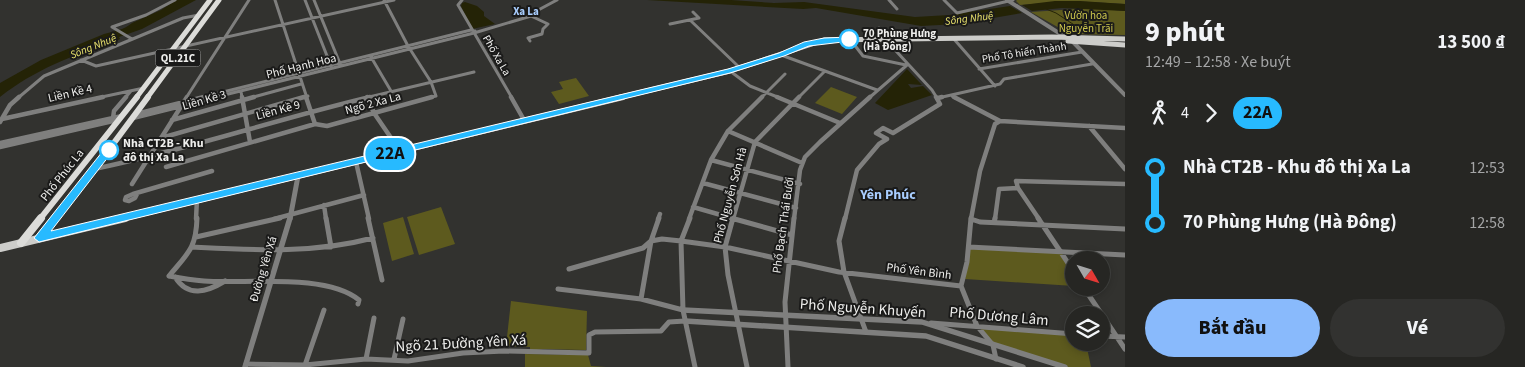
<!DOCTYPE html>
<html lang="vi">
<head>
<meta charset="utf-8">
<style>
	body { margin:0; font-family:"Source Sans 3",sans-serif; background:#323230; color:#f1f3f6; height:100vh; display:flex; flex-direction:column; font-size:19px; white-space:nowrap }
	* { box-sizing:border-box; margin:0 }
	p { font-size:16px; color:#a4a5a6 }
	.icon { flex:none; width:28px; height:28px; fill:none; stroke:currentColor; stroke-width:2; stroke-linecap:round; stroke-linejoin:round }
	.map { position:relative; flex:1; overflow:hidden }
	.drawer { display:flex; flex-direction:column; background:#262623; width:400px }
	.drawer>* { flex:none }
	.badge { padding:0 10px; border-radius:16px; font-size:18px; line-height:32px }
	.needle { width:32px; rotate:129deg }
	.controls { position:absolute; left:1065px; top:251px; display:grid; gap:10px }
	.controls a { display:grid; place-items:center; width:45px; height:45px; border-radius:50%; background:#262623; box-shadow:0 2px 8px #0003,0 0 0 1px #424341; font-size:25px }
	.map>.badge { position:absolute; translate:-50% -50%; box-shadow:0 0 0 2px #fff }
	.legs { display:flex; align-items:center; gap:8px; height:55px; padding:0 20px; font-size:16px }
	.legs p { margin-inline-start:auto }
	.overview { display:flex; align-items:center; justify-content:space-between; height:85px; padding:0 20px }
	h1 { font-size:28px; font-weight:800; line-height:38px }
	.primary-button { display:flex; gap:10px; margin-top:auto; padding:10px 20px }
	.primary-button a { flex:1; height:58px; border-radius:30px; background:#89bafc; color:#111; font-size:20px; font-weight:800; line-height:58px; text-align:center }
	.primary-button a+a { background:#323230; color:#f1f3f6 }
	ul { padding:0 20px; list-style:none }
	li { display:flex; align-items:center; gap:18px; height:55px; font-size:19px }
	li i { display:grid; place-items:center; width:8px; height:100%; margin:0 6px; background:currentColor }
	li i::after { content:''; width:12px; height:12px; margin:-6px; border:4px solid; border-radius:50%; background:#262623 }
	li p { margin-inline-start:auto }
	li:first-child i { background:linear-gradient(#0000 50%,currentColor 0) }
	li:last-child i { background:linear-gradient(currentColor 50%,#0000 0) }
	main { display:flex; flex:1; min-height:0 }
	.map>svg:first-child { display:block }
</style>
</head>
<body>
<main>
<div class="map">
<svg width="1125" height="367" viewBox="0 0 1125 367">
	<rect width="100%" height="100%" fill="#32322f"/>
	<path fill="#5d5a1e" d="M1017,0H1125V4L1072,1L1020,5L1016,1Z
		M1091,8L1125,11V35L1070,34L1031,12Z
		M576,78L589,96L559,104L551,92L563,89L559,82Z
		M831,87L857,97L842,114L815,103Z
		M441,207L455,244L419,255L407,217Z
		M403,217L414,254L392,261L383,223Z
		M970,247L1061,252L1074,272V286L965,279Z
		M511,301L587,311L586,350L543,349L530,351V347L506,346Z
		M979,327L1074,335V342L1086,343L1091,367H1068L993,344Z
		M525,354L588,355L591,366L606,367H525Z"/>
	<path fill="#242306" d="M176,0H196L142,29L119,37L120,39L114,42C73,55 34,70 0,97V83L41,60L104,34C115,31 124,30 132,23L161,10Z
		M647,0H731L774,3L804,2L915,17L949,15L1010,6L1022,13L958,24L921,26L816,8L803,9Z
		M1055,1H1080L1125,4V11L1062,8L1032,11L1022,5Z
		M465,2L477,6L484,12V16L495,24L472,29L461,6L462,3Z
		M907,69L922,85L908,84L911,88L923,86L932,95L888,110L875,103Z"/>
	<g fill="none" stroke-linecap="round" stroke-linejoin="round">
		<path stroke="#242306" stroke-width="1" d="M1046,9L1056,13L1088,34"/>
		<path stroke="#7f7f7e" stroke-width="3" d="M275,0L307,98
			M305,0L331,66
			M314,0L341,66
			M384,0L408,46L431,82L436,96L428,98
			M462,0L458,5L512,98
			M889,0L897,9
			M944,0L957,13L1013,0
			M690,20L740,68
			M670,24L699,18L693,12
			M112,27L146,15L175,0
			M112,27L132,39
			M879,28L889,38
			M884,38L932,90L937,98
			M953,38L995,86
			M850,39L863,56L906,65
			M530,41L528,38L542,34L543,29L548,24L531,16
			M781,55L877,90
			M371,57L391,91
			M81,60L96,66L394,0
			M979,69L1082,52
			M730,71L750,86L780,98
			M241,91L242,98
			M952,96L955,98
			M18,98L44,76L183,18L199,15
			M97,98L144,88
			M125,98L131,91
			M186,98L249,0
			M199,98L471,30L475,31
			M212,98L474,33L531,16L529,15L557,0
			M250,98L301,84
			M300,98L308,96
			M365,98L474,72
			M761,98L785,74
			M798,98L825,71
			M869,98L907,65
			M938,98L1000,84L1004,79L1092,64"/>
		<path stroke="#7f7f7e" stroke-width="4.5" d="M242,97L250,142
			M306,97L315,124
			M367,97L374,113L400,151
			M511,97L524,120
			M777,97L840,123
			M954,97L1000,121L1125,128
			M938,98L942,97
			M136,114L204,97
			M113,118L114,111L126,97
			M133,118L217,97
			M2,119L103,97
			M172,120L254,97
			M0,122L10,105L19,97
			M1089,126L1125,169
			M728,131L802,163
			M161,138L304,97
			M0,143L122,116
			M0,147L113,121
			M711,160L800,184
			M356,162L369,219
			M166,167L315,124L327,126L432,97
			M94,169C187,150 277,119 370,97
			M703,183L796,208
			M132,184L187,97
			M135,194H137L135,198L129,201L125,200L126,197L133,194L212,171
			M324,205L326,219
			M693,207L735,219
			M196,219L197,199
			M274,219L364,195
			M658,219L660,214
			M689,219L711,160L728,131L762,97
			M733,219L755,142L799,97
			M794,219L800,170L805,157L820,142L870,97
			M845,219L857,170L879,144L887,139L876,133L883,128L893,133L940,104L936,97
			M971,219L980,171L995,124L1000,121
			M995,219L999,189L1018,188
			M1039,219L1018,188L1016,181L1125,184"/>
		<path stroke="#7f7f7e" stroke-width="5" d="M326,218L331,247
			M368,218L382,280
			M690,218L681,241L683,310L695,367
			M731,218L792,235
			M733,218L725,247L728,275L747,367
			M845,218L839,241L844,272L866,332
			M1038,218L1074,272
			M971,219L980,222L1125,229
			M994,223L995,218
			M196,237L280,218
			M192,247C253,250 313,254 373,238
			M969,247L1125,255
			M569,269L643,248L651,241L662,239L681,241L725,247L839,272L961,286L967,262L971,218
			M169,276C180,278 192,280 204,281C246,284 326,273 359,300L358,304
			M169,276C188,253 196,249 197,218
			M175,277C188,298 207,292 225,281
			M961,286L977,326L993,345L996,359
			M1084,288L1125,349
			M558,289L641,299L683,310
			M641,299L651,241L659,218
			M931,323L1074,334
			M1101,336L1125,337
			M366,359L374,318
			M394,359L403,319
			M246,364L305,365L366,359L408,361L463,353L504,351L589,353V335L595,332L661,331L669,322L685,321
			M305,365L324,310
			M788,367L785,302L794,218"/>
		<path stroke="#7f7f7e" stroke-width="4" d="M1007,0L1073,42L1125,95"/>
		<path stroke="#7f7f7e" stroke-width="5" d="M290,219L298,176"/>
		<path stroke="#7f7f7e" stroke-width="5.5" d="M683,310L922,322L1065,367
			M685,321L926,336L1023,367
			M245,367L290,218"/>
		<path stroke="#cdcdca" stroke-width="5" d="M1068,41L1125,45
			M617,98L730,71L824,40L1052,37L1125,39"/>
		<path stroke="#cdcdca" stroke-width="6" d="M120,219L623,97"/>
		<path stroke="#cdcdca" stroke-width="8" d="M0,248L125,218"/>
		<path stroke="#dcdcd9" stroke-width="5" d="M136,98L210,0
			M147,98L219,0"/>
		<path stroke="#dcdcd9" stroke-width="6" d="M40,219L137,97
			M54,219L99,163L148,97"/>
		<path stroke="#dcdcd9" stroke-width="8" d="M39,238L55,218
			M21,243L41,218"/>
	</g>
	<path fill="#27baff" stroke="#fff" d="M849,37L852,39L851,41L809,46L784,56L730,73L39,242L34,238L106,147H112V152L51,231L728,69L779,53L804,42L824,38Z"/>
	<g fill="#fff" stroke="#27baff" stroke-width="2.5">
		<circle cx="849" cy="39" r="9"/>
		<circle cx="109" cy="150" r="9"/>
	</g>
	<g text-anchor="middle" stroke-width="4" stroke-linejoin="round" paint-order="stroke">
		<g font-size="11" font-weight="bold" fill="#a8cdfe" stroke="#1a1a19">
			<text x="526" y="15">Xa La</text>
		</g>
		<g font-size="11" fill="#cec74e" stroke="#1a1a19">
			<text x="1086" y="19">Vườn hoa<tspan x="1086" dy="13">Nguyễn Trãi</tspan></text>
		</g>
		<g font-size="11" font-style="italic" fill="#ece56e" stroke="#1a1a19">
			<text transform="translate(969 18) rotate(-7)" y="4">Sông Nhuệ</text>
			<text transform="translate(93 46) rotate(-22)" y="4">Sông Nhuệ</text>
		</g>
		<g font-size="11" font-weight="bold" fill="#eeeeec" stroke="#1a1a19" text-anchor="start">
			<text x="863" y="37">70 Phùng Hưng<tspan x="863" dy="13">(Hà Đông)</tspan></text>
		</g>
		<g font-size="11" fill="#eeeeec" stroke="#1a1a19">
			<text transform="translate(1024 52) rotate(-9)" y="4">Phố Tô hiến Thành</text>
			<text transform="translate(497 55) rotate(60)" y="4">Phố Xa La</text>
		</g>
		<rect fill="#1a1a19" stroke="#aeaead" stroke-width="1" x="155.5" y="49.5" width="45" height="17" rx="4"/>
		<g font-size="11" font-weight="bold" fill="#eeeeec">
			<text x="178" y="62">QL.21C</text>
		</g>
		<g font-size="12" fill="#eeeeec" stroke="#1a1a19">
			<text transform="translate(301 66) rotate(-14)" y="4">Phố Hạnh Hoa</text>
			<text transform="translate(70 93) rotate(-13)" y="4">Liền Kề 4</text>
			<text transform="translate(204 100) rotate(-16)" y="4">Liền Kề 3</text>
			<text transform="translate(373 103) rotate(-15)" y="4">Ngõ 2 Xa La</text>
			<text transform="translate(278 110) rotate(-15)" y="4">Liền Kề 9</text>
			<text transform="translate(62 175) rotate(-52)" y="4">Phố Phúc La</text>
			<text transform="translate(730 195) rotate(-75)" y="4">Phố Nguyễn Sơn Hà</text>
			<text transform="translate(783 225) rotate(-82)" y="4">Phố Bạch Thái Bưởi</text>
			<text transform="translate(263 269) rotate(-73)" y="4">Đường Yên Xá</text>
			<text transform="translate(919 271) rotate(7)" y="4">Phố Yên Bình</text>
		</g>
		<g font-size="12" font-weight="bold" fill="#eeeeec" stroke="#1a1a19" text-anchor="start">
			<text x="123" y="147">Nhà CT2B - Khu<tspan x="123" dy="14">đô thị Xa La</tspan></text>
		</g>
		<g font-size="14" font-weight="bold" fill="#a8cdfe" stroke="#1a1a19">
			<text x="888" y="199">Yên Phúc</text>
		</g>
		<g font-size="15" fill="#eeeeec" stroke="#1a1a19">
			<text transform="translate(863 308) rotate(4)" y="5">Phố Nguyễn Khuyến</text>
			<text transform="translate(999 316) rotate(5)" y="5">Phố Dương Lâm</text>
			<text transform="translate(461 343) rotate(-3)" y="5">Ngõ 21 Đường Yên Xá</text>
		</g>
	</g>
</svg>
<div class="controls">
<a><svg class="needle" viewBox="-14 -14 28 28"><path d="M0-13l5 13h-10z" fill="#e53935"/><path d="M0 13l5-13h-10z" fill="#a4a5a6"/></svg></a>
<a><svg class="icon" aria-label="layers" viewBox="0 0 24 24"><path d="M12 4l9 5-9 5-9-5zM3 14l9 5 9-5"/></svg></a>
</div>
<b class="badge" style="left:390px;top:154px;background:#27baff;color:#111">22A</b>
</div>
<section class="drawer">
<div class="overview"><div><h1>9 phút</h1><p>12:49 – 12:58 · Xe buýt</p></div><b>13 500 ₫</b></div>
<div class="legs"><svg class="icon" aria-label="walk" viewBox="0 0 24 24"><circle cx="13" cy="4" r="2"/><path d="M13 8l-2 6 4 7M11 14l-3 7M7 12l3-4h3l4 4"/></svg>4<svg class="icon" aria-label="forward" viewBox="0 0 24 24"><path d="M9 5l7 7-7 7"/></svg><b class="badge" style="background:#27baff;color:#111">22A</b></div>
<ul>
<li><i style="color:#27baff"></i><b>Nhà CT2B - Khu đô thị Xa La</b><p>12:53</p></li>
<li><i style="color:#27baff"></i><b>70 Phùng Hưng (Hà Đông)</b><p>12:58</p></li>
</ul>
<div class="primary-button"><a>Bắt đầu</a><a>Vé</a></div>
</section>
</main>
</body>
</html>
